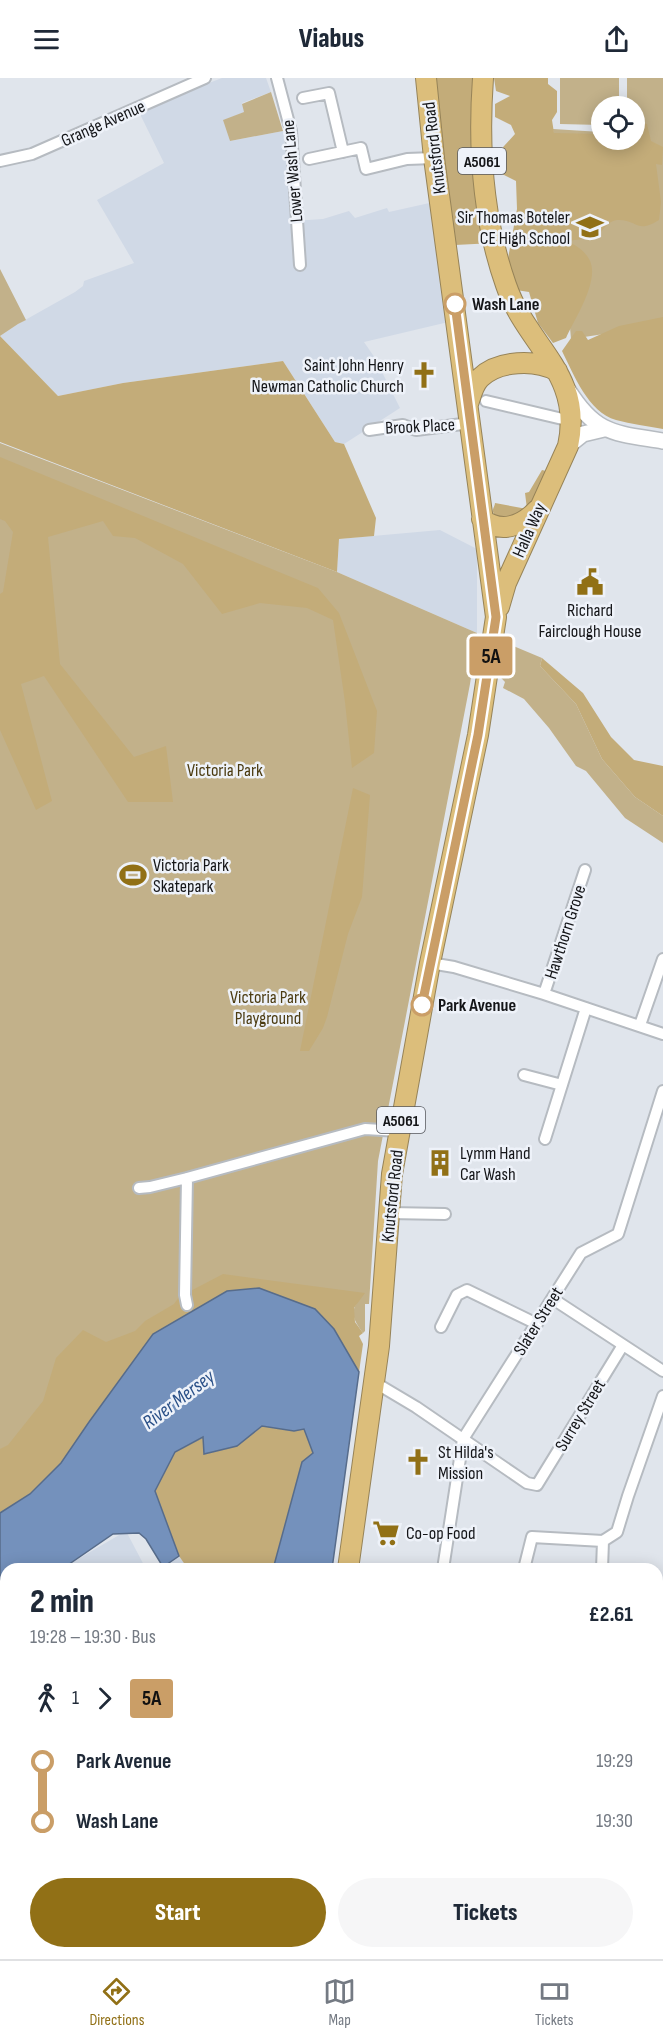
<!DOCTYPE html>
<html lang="en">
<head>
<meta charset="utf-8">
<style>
	body { margin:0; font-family:"Sofia Sans Condensed",sans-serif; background:#f6f6f7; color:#1f2937; height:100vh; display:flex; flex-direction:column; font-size:22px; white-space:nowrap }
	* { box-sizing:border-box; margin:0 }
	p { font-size:20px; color:#747a83 }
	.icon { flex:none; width:33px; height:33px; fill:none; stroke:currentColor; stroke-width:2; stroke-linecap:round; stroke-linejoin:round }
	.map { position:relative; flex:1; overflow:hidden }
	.side { position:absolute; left:0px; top:1485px; width:663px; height:396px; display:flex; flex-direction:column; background:#fff; border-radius:18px 18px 0 0; box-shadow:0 3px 15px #0003 }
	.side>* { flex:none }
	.badge { padding:0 12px; border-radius:4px; font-size:21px; line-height:39px }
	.controls { position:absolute; left:591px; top:18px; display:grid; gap:12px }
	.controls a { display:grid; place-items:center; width:54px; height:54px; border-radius:50%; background:#fff; box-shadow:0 3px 15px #0003; font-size:30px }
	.map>.badge { position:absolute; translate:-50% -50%; box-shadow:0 0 0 3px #fff }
	.legs { display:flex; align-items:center; gap:9px; height:66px; padding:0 30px; font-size:20px }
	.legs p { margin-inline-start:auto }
	.summary { display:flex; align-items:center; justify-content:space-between; height:102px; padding:0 30px }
	h1 { font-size:33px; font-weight:800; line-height:45px }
	.action { display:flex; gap:12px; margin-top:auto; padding:12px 30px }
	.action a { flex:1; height:69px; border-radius:36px; background:#917016; color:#fff; font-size:24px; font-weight:800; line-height:69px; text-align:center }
	.action a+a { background:#f6f6f7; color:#1f2937 }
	ul { padding:0 30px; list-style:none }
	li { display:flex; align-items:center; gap:21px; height:60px; font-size:22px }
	li i { display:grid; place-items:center; width:9px; height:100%; margin:0 8px; background:currentColor }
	li i::after { content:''; width:15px; height:15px; margin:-8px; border:4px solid; border-radius:50%; background:#fff }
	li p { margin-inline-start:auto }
	li:first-child i { background:linear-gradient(#0000 50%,currentColor 0) }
	li:last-child i { background:linear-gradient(currentColor 50%,#0000 0) }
	header { display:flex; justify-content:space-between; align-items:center; height:78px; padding:0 30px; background:#fff; font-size:27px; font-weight:800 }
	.dock { display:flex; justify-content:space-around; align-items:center; height:84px; border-top:2px solid #e0e1e3; background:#fff; font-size:16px; color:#747a83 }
	.dock a { display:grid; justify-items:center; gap:3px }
	.dock .on { color:#917016 }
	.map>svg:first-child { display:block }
</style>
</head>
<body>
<header><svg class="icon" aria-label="menu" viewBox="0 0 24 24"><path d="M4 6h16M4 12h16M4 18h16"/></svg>Viabus<svg class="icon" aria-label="share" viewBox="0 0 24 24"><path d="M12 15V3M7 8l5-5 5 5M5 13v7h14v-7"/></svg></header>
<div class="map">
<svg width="663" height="1881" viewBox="0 0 663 1881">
	<rect width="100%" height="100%" fill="#e0e5ec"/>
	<path fill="#d0d9e6" d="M222,0H266L271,14L242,25L245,34L224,42L230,63L283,53L293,143L323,141L349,133L355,140L387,130L389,134L434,124L457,242L364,264L375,280L400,330L344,366L335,364L283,283L123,305L58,318L0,258L18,246L75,214L83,208L84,203L134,185L97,122L164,85L138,32Z
		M440,452L477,471V555L337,494L339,461Z
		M126,1453L146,1491H61Z
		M179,1478L188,1491H164L163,1489Z
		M6,1523V1875H133V1881H0V1526Z
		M138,1875H206L207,1881H139Z"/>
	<path fill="#c2b18a" d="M560,0H619V28H602L601,47L560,46Z
		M627,0H663V247L571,261L553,51L601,54L602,62H634V28H627Z
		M271,14L283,53L230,63L223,42L244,34L242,26Z
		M0,191L26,242L18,246L0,258Z
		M0,365L337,494L477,555L476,566L508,572L511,567L542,580L540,588L576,626L602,681L635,719L663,738V765L625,740L586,693L576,688L549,650L524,621L503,610L505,604L475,572L470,606L378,1083L369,1226H365V1253L363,1255C356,1245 349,1236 357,1225L61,1385L0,1435Z"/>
	<path fill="#c3ac79" d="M426,0H483L494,165L455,167Z
		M494,0H548V6L557,13V34L552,42L554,55L601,56L602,62H634L635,43L647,46L651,63L663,69L662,87L656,86L661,124L659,142C637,156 637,142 619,142C607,142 605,152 596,158C590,162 576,161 568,163C576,168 584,172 589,181C601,201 575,240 566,260L553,265L538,245L529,214L516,212L507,186L517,131L516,103L502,96L493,80L515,56L511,47L495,39V26L510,18L496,13Z
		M663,239V351C648,348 631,346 616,342C588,334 574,297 562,273L576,253H582L588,262L619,248Z
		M0,258L58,318L123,305L283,283L335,364L344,366L376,440L374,458L339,461L337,494L0,364Z
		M0,379L318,510L339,535L377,633L374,675L352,690L345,624L333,542L307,530L260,525L222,536L183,486L135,460L113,458L103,443L48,459L60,586L134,679L166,668L173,724H128L44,598L21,606L52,723L36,732L0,652V516L3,514L13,454L5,443L0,441Z
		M542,392L546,393V396L533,427L518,441C512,440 495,442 493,434C492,431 495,428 495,425L527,431L525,415L529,414Z
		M542,580L583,615L611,659L634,682L663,688V738L635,719L602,681L576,626L540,588Z
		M353,710L370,717L362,819L348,856L327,939L323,950L309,973H300Z
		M223,1196L365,1215L354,1230L355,1244L363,1255L359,1258L363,1266L359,1294L334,1251L153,1256L89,1344L61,1385L30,1416L0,1435V1371L8,1367L43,1323L56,1280L83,1252L106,1264L135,1253L145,1243L174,1226L179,1219Z
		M262,1348L294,1353L304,1350L314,1375L302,1384L273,1491H188L179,1478L155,1413L175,1374L204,1359L205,1376L237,1368Z
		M291,1875H314L315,1881H292Z"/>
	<path fill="#7491bc" stroke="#576c8b" stroke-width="1.5" d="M259,1210L315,1231L334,1251L359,1294L332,1491H273L302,1384L313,1375L304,1351L294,1353L262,1348L237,1368L204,1376L203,1359L175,1374L155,1413L179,1478L163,1489L146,1461L139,1455L113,1456L62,1491H6V1519L0,1521V1435L30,1416L61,1385L89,1344L153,1256L227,1213Z
		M226,1875H291L292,1881H227Z"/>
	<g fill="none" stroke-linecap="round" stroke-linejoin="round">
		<defs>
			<path id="street" d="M277,0L291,53L300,187
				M303,20L329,15L343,74
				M309,81L361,70L366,91L407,81L434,80
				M0,83L32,76L205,0
				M486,323L571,343
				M369,352L403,347L416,352L470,345
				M430,885L454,889L544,916L663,956
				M544,916L585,792
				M640,947L663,881
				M524,997L562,1007
				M545,1061L586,930
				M139,1110L150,1109L187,1100L365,1051L399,1053
				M389,1135L445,1136
				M553,1221L663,1293
				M187,1227L185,1217L187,1100
				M441,1249L457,1217L467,1212L537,1246
				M374,1304L416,1329L527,1405L537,1407L623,1267
				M603,1463L617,1454L628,1418L663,1318
				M443,1491L463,1361L581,1175L618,1156L663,1013
				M524,1491L532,1459L603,1463
				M602,1491L603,1463
				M657,1532L663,1534
				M657,1667L663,1664
				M657,1692L663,1708
				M657,1835L663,1826
				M504,1875V1881
				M136,1881V1875
				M628,1881L632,1875"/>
			<path id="secondary" d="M568,312C596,357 615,355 663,363
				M568,368L583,356L604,351"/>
			<path id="highway" d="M483,0C478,69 483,142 506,207C527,269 584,295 568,368L506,505L499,529
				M468,326C471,317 473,307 480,300C498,282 536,281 557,293
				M482,441C501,456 522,448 537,432
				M348,1491L379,1268L392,1096L430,885L478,657L496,539L434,80L426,0
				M332,1875L333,1881
				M356,1875L357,1881"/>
		</defs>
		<use href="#street" stroke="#b6bbc1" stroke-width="14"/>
		<use href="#secondary" stroke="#b6bbc1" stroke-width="18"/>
		<use href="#highway" stroke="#968358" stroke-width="22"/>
		<use href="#street" stroke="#fff" stroke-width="10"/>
		<use href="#secondary" stroke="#fff" stroke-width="15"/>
		<use href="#highway" stroke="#dcbe7b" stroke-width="20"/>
	</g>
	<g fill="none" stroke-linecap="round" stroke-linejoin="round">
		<defs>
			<path id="line-1" d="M422,927L478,657L496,539L455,226"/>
		</defs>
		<use href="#line-1" stroke="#fff" stroke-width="14"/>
		<use href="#line-1" stroke="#ca9e67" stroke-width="9"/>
	</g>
	<defs>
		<symbol id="school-bare" viewBox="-9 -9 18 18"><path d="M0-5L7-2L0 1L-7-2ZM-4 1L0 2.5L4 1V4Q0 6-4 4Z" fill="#917016" stroke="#eef2f9" stroke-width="2.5" paint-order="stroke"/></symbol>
		<symbol id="church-bare" viewBox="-9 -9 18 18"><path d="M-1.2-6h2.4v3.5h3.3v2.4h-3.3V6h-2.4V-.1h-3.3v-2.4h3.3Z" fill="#917016" stroke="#eef2f9" stroke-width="2.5" paint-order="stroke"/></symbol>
		<symbol id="civic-bare" viewBox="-9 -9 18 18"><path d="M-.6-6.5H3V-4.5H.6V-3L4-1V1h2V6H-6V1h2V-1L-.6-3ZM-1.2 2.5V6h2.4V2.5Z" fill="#917016" stroke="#eef2f9" stroke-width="2.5" paint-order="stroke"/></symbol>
		<symbol id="stadium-bare" viewBox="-9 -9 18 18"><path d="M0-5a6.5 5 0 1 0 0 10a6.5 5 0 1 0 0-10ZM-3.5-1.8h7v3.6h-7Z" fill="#917016" stroke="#eef2f9" stroke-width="2.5" paint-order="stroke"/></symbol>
		<symbol id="building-bare" viewBox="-9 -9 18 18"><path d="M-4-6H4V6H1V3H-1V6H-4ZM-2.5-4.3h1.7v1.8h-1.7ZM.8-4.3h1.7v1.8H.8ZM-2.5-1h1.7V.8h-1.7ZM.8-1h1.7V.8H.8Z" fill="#917016" stroke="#eef2f9" stroke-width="2.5" paint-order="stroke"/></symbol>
		<symbol id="supermarket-bare" viewBox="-9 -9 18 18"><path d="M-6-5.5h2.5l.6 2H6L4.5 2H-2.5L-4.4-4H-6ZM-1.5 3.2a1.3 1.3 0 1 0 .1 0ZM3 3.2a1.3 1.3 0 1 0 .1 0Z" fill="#917016" stroke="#eef2f9" stroke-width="2.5" paint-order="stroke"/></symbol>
	</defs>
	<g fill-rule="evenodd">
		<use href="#school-bare" x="571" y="130" width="38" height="38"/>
		<use href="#church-bare" x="405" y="278" width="38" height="38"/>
		<use href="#civic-bare" x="571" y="485" width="38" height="38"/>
		<use href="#stadium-bare" x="114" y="778" width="38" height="38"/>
		<use href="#building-bare" x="421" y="1066" width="38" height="38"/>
		<use href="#church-bare" x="399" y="1365" width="38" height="38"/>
		<use href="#supermarket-bare" x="367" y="1436" width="38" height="38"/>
	</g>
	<g fill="#fff" stroke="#ca9e67" stroke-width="3">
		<circle cx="455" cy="226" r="10"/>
		<circle cx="422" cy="927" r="10"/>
	</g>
	<g text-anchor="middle" stroke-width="5" stroke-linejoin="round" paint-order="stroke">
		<g fill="#eef2f9" stroke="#55575c" stroke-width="1.5">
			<rect x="458" y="70" width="48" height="26" rx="4.5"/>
			<rect x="377" y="1029" width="48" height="26" rx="4.5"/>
		</g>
		<g font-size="16" font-weight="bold" fill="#141518">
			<text x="482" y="89">A5061</text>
			<text x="401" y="1048">A5061</text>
		</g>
		<g font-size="18" fill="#141518" stroke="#eef2f9">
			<text transform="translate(103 45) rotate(-24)" y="6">Grange Avenue</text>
			<text transform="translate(434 70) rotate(-97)" y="6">Knutsford Road</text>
			<text transform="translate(292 93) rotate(-95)" y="6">Lower Wash Lane</text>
			<text transform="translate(420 348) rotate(-3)" y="6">Brook Place</text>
			<text transform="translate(529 452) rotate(-66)" y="6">Halla Way</text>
			<text transform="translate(565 854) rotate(-72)" y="6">Hawthorn Grove</text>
			<text transform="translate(392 1118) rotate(-84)" y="6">Knutsford Road</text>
			<text transform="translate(538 1243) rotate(-58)" y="6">Slater Street</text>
			<text transform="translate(580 1337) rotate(-59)" y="6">Surrey Street</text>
		</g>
		<g font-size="18" fill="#141518" stroke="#eef2f9" text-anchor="start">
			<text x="570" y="145" text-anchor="end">Sir Thomas Boteler<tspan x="570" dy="21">CE High School</tspan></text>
			<text x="404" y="293" text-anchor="end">Saint John Henry<tspan x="404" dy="21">Newman Catholic Church</tspan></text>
			<text x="590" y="538" text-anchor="middle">Richard<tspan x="590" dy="21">Fairclough House</tspan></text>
			<text x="153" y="793">Victoria Park<tspan x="153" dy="21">Skatepark</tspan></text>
			<text x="460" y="1081">Lymm Hand<tspan x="460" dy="21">Car Wash</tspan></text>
			<text x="438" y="1380">St Hilda's<tspan x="438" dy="21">Mission</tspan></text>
			<text x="406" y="1461">Co-op Food</text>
		</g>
		<g font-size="18" font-weight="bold" fill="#141518" stroke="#eef2f9" text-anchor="start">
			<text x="472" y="232">Wash Lane</text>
			<text x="438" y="933">Park Avenue</text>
		</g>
		<g font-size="18" fill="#4c3c12" stroke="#eef2f9">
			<text x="225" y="698">Victoria Park</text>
			<text x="268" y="925">Victoria Park<tspan x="268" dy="21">Playground</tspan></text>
		</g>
		<g font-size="20" font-style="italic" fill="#294f87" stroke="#eef2f9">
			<text transform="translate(178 1321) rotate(-37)" y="7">River Mersey</text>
		</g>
	</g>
</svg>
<div class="controls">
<a><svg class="icon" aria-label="locate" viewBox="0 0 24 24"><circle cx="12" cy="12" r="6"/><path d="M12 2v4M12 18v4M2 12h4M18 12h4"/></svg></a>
</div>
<b class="badge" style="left:491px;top:578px;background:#ca9e67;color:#111">5A</b>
<section class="side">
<div class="summary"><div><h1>2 min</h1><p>19:28 – 19:30 · Bus</p></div><b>£2.61</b></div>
<div class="legs"><svg class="icon" aria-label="walk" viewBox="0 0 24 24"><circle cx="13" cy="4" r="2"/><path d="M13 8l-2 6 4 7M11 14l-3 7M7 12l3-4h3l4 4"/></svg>1<svg class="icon" aria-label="forward" viewBox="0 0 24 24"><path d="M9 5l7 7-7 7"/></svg><b class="badge" style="background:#ca9e67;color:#111">5A</b></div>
<ul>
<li><i style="color:#ca9e67"></i><b>Park Avenue</b><p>19:29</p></li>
<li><i style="color:#ca9e67"></i><b>Wash Lane</b><p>19:30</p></li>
</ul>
<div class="action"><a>Start</a><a>Tickets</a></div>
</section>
</div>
<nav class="dock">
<a class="on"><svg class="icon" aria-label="directions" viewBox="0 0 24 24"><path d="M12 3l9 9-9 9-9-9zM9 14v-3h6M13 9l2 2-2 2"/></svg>Directions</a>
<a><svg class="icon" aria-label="map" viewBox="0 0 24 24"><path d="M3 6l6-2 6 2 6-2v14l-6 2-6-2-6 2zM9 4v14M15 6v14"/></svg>Map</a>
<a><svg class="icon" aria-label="tickets" viewBox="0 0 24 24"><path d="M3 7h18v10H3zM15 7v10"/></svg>Tickets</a>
</nav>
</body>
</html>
